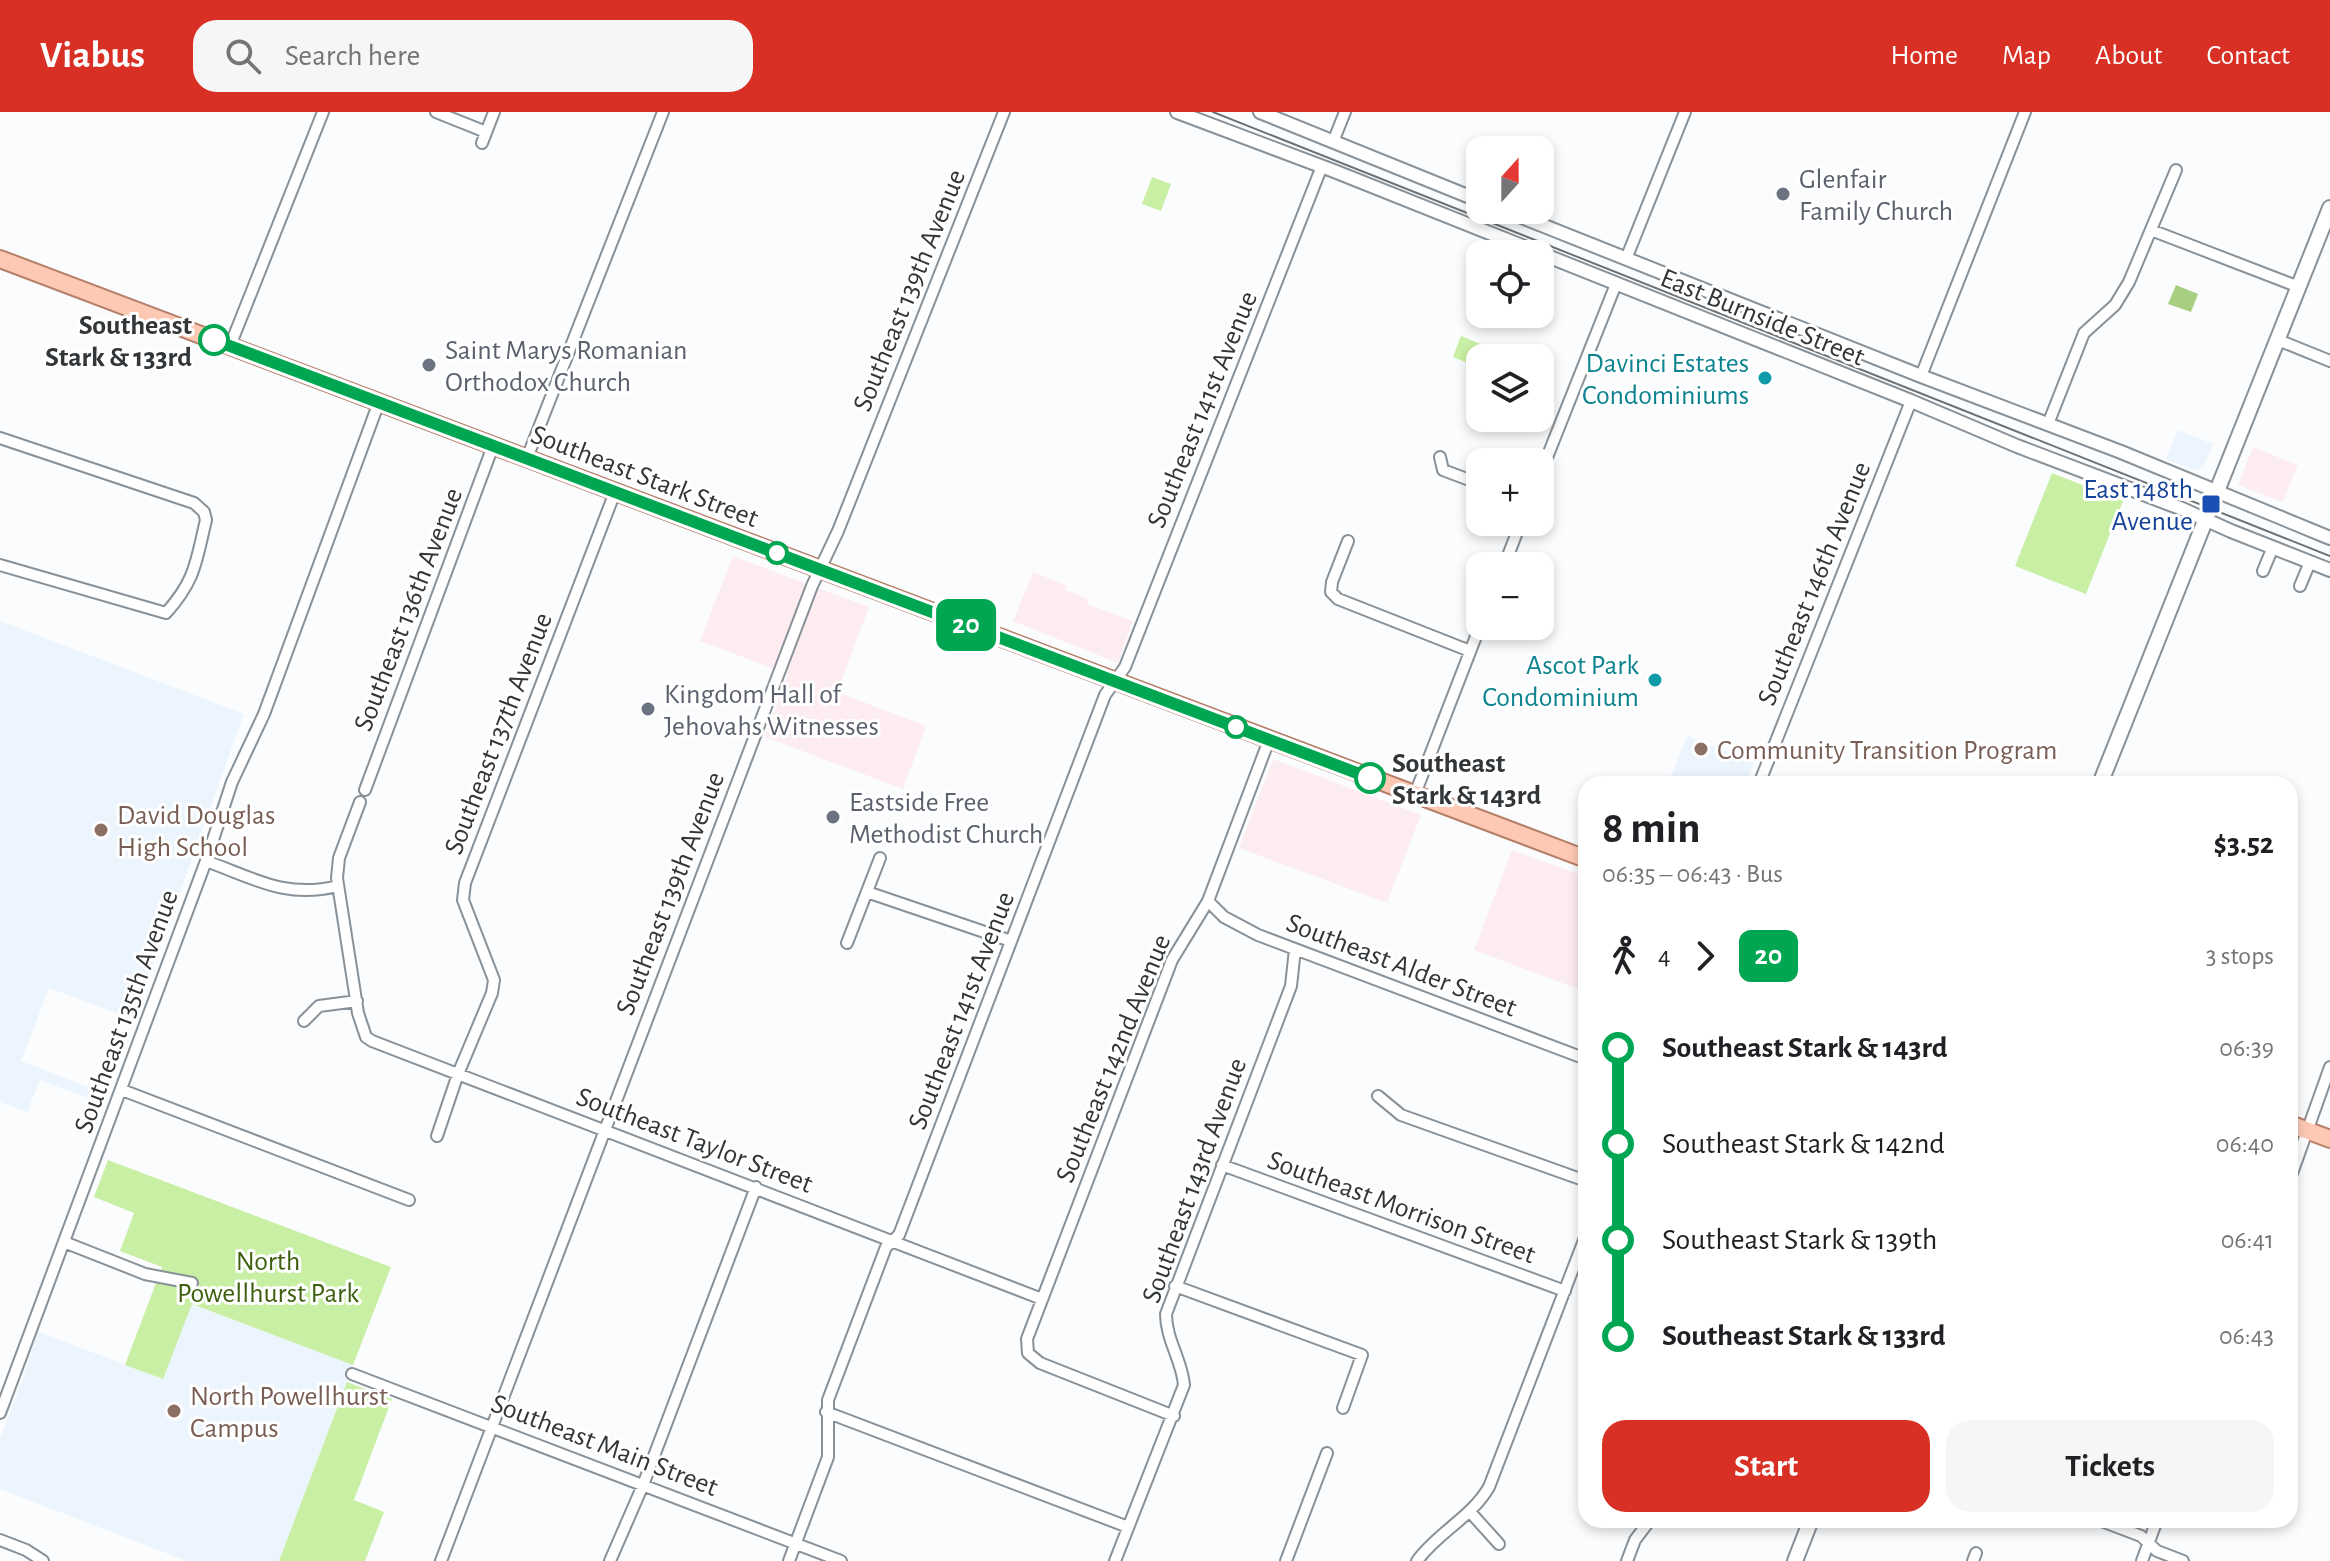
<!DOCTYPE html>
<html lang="en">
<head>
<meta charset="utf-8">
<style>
	body { margin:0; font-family:"Alegreya Sans",sans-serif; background:#f6f6f6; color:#202124; height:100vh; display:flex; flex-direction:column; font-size:30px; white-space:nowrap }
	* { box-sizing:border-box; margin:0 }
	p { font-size:26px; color:#757577 }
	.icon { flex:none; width:44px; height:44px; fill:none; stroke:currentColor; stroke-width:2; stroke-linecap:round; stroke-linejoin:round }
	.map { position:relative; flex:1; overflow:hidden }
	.details { position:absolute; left:1578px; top:664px; width:720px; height:752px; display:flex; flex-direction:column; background:#fff; border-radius:24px; box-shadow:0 4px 12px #0003 }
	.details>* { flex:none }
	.badge { padding:0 16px; border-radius:12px; font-size:28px; line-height:52px }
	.needle { width:52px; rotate:21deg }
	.controls { position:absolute; left:1466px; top:24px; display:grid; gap:16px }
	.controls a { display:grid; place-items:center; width:88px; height:88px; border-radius:16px; background:#fff; box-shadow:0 4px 12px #0003; font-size:40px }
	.map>.badge { position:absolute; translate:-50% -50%; box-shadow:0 0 0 4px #fff }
	.legs { display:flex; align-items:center; gap:12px; height:88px; padding:0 24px; font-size:26px }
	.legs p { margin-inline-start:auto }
	.headline { display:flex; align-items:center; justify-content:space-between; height:136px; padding:0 24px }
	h1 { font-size:44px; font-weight:600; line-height:60px }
	.button { display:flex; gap:16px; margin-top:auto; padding:16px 24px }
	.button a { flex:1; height:92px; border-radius:24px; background:#d93025; color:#fff; font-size:32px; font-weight:600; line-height:92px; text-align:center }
	.button a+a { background:#f6f6f6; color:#202124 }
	ul { padding:0 24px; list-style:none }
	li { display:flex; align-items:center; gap:28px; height:96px; font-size:30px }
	li i { display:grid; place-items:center; width:12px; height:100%; margin:0 10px; background:currentColor }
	li i::after { content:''; width:20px; height:20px; margin:-10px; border:6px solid; border-radius:50%; background:#fff }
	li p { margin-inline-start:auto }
	li:first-child i { background:linear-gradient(#0000 50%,currentColor 0) }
	li:last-child i { background:linear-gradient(currentColor 50%,#0000 0) }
	header { display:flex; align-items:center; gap:48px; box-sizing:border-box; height:112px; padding:0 40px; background:#d93025; color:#fff }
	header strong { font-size:38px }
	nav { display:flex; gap:44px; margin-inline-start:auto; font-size:28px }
	.search { width:560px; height:72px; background:#f6f6f6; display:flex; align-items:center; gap:20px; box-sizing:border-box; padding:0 28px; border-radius:24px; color:#757577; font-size:30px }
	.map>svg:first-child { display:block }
</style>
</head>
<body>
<header>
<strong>Viabus</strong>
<div class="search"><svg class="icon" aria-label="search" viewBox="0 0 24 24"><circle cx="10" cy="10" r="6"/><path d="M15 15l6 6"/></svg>Search here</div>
<nav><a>Home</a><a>Map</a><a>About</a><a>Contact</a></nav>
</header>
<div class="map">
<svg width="2330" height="1449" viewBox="0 0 2330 1449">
	<rect width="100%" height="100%" fill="#fafcfd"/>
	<path fill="#fdedf1" d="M2253,335L2298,353L2283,390L2238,373Z
		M733,444L869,495L837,580L926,614L903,677L765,625L788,562L700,529Z
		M1033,460L1066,473L1065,478L1088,487L1087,492L1133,509L1118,551L1013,509Z
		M1273,647L1421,703L1387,791L1239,736Z
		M1512,738L1586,765V880L1474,838Z"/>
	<path fill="#ecf5fd" d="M2178,318L2213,332L2204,354L2195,359L2166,347Z
		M0,509L244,602L160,835L130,906L49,876L21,949L106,982L102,991L40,968L27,1000L0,990Z
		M1687,624L1754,650L1745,672H1668Z
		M191,1192L353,1253L279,1449H187L0,1377V1327L25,1261L37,1219L162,1267Z"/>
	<path fill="#c8efa3" d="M1152,65L1171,72L1161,99L1142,92Z
		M1461,224L1490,236L1486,246H1480V256L1453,245Z
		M2052,361L2123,389L2086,482L2015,454Z
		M108,1048L391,1155L353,1253L192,1192L163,1267L125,1253L162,1155L120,1139L134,1101L94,1085Z
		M347,1270L392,1287L354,1388L384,1400L365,1449H279Z"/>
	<path fill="#a7ce81" d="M2176,173L2198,182L2191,200L2168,192Z"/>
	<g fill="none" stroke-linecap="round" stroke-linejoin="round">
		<defs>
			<path id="minor" d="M436,0L486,20
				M1333,30L1345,0
				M482,31L494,0
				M2151,118L2299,175
				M1626,147L1685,0
				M2278,228L2330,249
				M230,234L323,0
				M1921,264L2025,0
				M2048,312L2084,221L2115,193L2129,170L2176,58
				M0,326L194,391L204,400L206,408C196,449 196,468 166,501L0,453
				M1440,345L1443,358L1480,372
				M527,346L663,0
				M1540,363L1616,172
				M1348,429L1332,470L1331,480L1338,487L1470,539
				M1504,454L1521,410
				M2263,459L2273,435
				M2300,474L2310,450
				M1759,672L1911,289
				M365,678L493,334
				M1415,682L1480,514
				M360,690L339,746L337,766L358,901L366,925L372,929L1042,1187
				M206,749C256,767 285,787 338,774
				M867,780L1011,829
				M1208,789L1224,805L1258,823L1586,947
				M847,831L880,746
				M304,909L319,894L357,889
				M122,978L409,1088
				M1378,984L1401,1003L1586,1069
				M437,1024L458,962L492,881L494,868L463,788L465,771L615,380
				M1222,1053L1565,1179
				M2290,1067L2330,955
				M64,1130L145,1162L192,1171
				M1175,1174L1362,1243L1343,1296
				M352,1262L841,1449
				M826,1300L1128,1415
				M0,1301L206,749L232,670L264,602L379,290
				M1174,1304L1040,1251L1028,1241L1027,1227L1172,848L1208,789L1269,628
				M1471,1401L1499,1432
				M2099,1408L2141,1424L2157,1439L2183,1449
				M0,1428L26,1438L43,1449
				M441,1449L812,474L838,419L1004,0
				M610,1449L643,1373L756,1075
				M789,1449L828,1345V1288L886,1135L899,1123L1105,583L1125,555L1322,54
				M1115,1449L1184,1273C1182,1248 1166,1228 1166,1202L1291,874L1295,837
				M1286,1449L1327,1341
				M1417,1449C1438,1420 1471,1406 1489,1375L1586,1123
				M1627,1449L1635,1428L1650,1408
				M1973,1449L1976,1441
				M2142,1449L2157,1408"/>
			<path id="tertiary" d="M1177,0L1334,59L1911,289L2017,334L2180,396L2231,419L2330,458
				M1260,0L1480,89
				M1504,98L1921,264L2121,340L2330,426"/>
			<path id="secondary" d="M2100,672L2330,96
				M1795,1449L1811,1408"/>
			<path id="primary" d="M0,147L1586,747
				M2290,1012L2330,1027"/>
		</defs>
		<use href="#minor" stroke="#899198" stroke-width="14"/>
		<use href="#tertiary" stroke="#899198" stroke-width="16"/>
		<use href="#secondary" stroke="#899198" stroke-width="18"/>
		<use href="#primary" stroke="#b57e68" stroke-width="20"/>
		<use href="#minor" stroke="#fff" stroke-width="10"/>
		<use href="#tertiary" stroke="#fff" stroke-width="12"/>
		<use href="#secondary" stroke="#fff" stroke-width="14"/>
		<use href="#primary" stroke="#fdc9b4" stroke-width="16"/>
		<path stroke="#6f7275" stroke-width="2" d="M1213,0L2330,444"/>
	</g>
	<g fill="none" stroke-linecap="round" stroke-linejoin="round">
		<defs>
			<path id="line-1" d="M214,228L1370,666"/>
		</defs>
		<use href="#line-1" stroke="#fff" stroke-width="18"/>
		<use href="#line-1" stroke="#00a651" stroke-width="12"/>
	</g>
	<g fill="#6b7280" stroke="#fff" stroke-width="3">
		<circle cx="1783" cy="82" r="8"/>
		<circle cx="429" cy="253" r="8"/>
		<circle cx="648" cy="597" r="8"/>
		<circle cx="833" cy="705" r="8"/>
	</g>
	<g fill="#fff" stroke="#00a651" stroke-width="4">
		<circle cx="214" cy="228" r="14"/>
		<circle cx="777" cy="441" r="10"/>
		<circle cx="1236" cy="615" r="10"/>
		<circle cx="1370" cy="666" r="14"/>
	</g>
	<g fill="#0f9aa8" stroke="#fff" stroke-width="3">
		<circle cx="1765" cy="266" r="8"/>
		<circle cx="1655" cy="568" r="8"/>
	</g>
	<rect fill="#1a4fb4" stroke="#fff" stroke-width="3" x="2201" y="382" width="20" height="20" rx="4"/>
	<g fill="#8d6e63" stroke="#fff" stroke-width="3">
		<circle cx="1701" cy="637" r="8"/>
		<circle cx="101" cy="718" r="8"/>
		<circle cx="174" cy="1299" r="8"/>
	</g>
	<g text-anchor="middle" stroke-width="6" stroke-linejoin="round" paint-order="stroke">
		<g font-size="28" fill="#5b616d" stroke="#fff" text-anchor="start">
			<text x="1799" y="76">Glenfair<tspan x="1799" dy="32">Family Church</tspan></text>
			<text x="445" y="247">Saint Marys Romanian<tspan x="445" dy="32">Orthodox Church</tspan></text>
			<text x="664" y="591">Kingdom Hall of<tspan x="664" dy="32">Jehovahs Witnesses</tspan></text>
			<text x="849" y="699">Eastside Free<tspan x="849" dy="32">Methodist Church</tspan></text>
		</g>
		<g font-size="28" fill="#323639" stroke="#fff">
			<text transform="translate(908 178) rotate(-68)" y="10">Southeast 139th Avenue</text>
			<text transform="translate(1763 204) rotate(22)" y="10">East Burnside Street</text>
			<text transform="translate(1201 297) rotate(-68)" y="10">Southeast 141st Avenue</text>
			<text transform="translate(645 363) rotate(21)" y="10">Southeast Stark Street</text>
			<text transform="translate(1813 471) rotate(-68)" y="10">Southeast 146th Avenue</text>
			<text transform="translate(407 497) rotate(-69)" y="10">Southeast 136th Avenue</text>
			<text transform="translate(497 621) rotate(-69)" y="10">Southeast 137th Avenue</text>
			<text transform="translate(669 781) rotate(-69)" y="10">Southeast 139th Avenue</text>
			<text transform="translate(1402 852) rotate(21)" y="10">Southeast Alder Street</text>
			<text transform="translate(960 898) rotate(-69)" y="10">Southeast 141st Avenue</text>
			<text transform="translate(125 899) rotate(-70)" y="10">Southeast 135th Avenue</text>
			<text transform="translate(1112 946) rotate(-68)" y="10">Southeast 142nd Avenue</text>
			<text transform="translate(695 1027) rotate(21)" y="10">Southeast Taylor Street</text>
			<text transform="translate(1193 1068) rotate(-70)" y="10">Southeast 143rd Avenue</text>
			<text transform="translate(1402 1094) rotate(20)" y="10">Southeast Morrison Street</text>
			<text transform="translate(605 1332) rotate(21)" y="10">Southeast Main Street</text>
		</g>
		<g font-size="28" font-weight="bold" fill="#323639" stroke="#fff" text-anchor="end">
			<text x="192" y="222">Southeast<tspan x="192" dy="32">Stark &amp; 133rd</tspan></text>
			<text x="1392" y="660" text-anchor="start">Southeast<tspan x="1392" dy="32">Stark &amp; 143rd</tspan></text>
		</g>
		<g font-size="28" fill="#0d838f" stroke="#fff" text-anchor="end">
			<text x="1749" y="260">Davinci Estates<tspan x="1749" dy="32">Condominiums</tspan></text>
			<text x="1639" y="562">Ascot Park<tspan x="1639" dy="32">Condominium</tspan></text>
		</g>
		<g font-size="28" fill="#164399" stroke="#fff" text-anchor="end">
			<text x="2193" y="386">East 148th<tspan x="2193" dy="32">Avenue</tspan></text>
		</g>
		<g font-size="28" fill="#785e54" stroke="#fff" text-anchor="start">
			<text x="1717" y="647">Community Transition Program</text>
			<text x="117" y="712">David Douglas<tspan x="117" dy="32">High School</tspan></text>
			<text x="190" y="1293">North Powellhurst<tspan x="190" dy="32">Campus</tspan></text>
		</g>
		<g font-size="28" fill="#3e600f" stroke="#fff">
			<text x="268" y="1158">North<tspan x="268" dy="32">Powellhurst Park</tspan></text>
		</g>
	</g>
</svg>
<div class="controls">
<a><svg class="needle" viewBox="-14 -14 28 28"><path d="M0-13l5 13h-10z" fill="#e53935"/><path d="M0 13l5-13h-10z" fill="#757577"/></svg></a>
<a><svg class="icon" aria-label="locate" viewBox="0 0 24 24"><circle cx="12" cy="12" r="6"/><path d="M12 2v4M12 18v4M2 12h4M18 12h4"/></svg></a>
<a><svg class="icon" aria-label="layers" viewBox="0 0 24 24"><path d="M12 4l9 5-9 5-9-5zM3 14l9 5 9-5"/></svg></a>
<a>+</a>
<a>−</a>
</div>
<b class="badge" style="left:966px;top:513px;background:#00a651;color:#fff">20</b>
<section class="details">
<div class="headline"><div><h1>8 min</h1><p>06:35 – 06:43 · Bus</p></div><b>$3.52</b></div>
<div class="legs"><svg class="icon" aria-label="walk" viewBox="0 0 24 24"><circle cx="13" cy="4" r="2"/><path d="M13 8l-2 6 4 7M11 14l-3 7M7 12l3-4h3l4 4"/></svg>4<svg class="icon" aria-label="forward" viewBox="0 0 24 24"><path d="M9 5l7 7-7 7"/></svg><b class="badge" style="background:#00a651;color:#fff">20</b><p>3 stops</p></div>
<ul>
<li><i style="color:#00a651"></i><b>Southeast Stark &amp; 143rd</b><p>06:39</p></li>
<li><i style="color:#00a651"></i><span>Southeast Stark &amp; 142nd</span><p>06:40</p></li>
<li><i style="color:#00a651"></i><span>Southeast Stark &amp; 139th</span><p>06:41</p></li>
<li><i style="color:#00a651"></i><b>Southeast Stark &amp; 133rd</b><p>06:43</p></li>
</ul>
<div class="button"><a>Start</a><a>Tickets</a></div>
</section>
</div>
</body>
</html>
